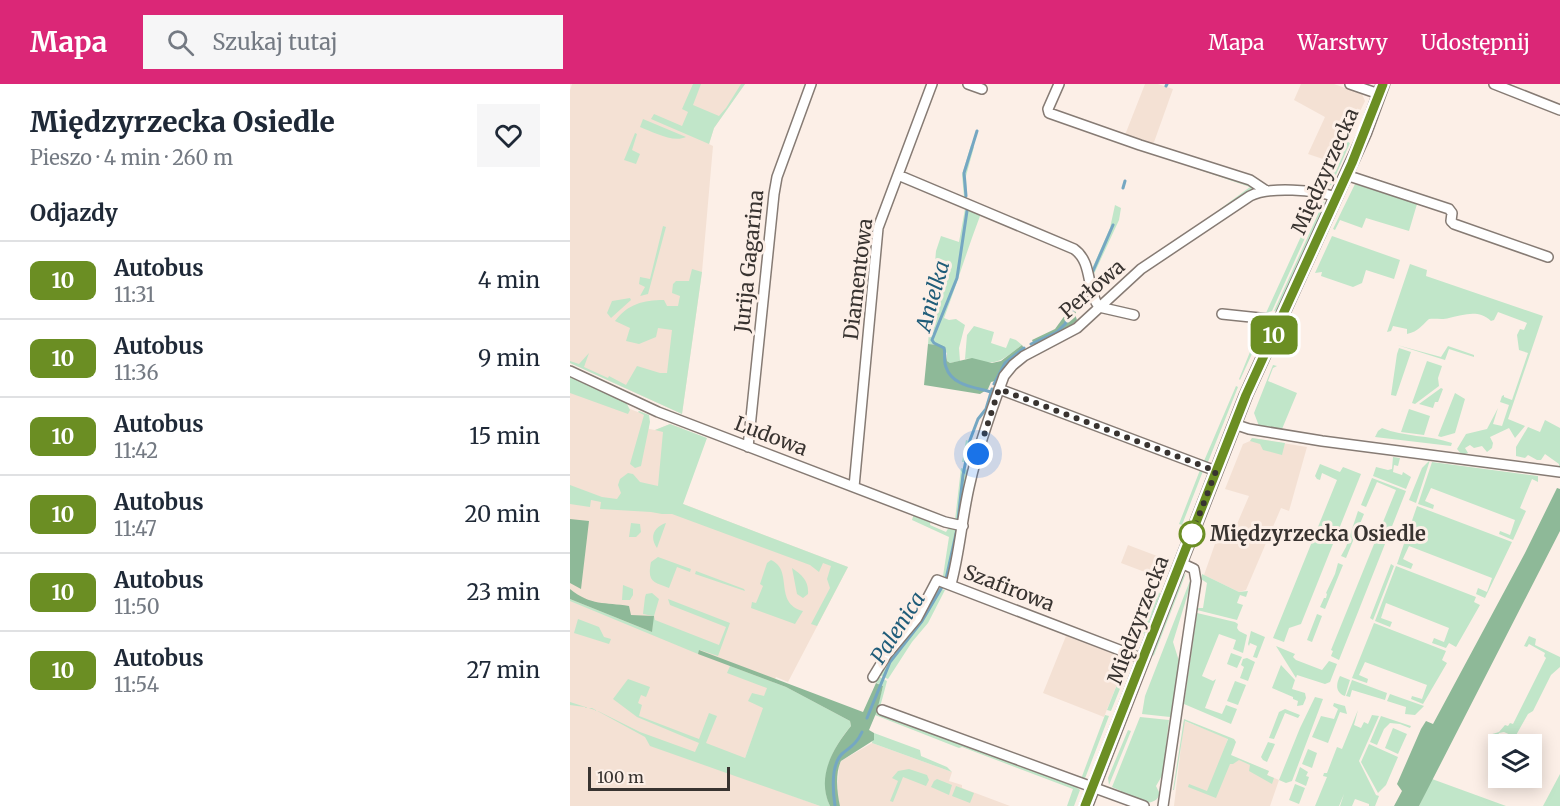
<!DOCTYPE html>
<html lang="pl">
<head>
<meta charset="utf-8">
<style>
	body { margin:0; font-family:Merriweather,serif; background:#f6f6f7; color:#1f2937; height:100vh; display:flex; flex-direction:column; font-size:22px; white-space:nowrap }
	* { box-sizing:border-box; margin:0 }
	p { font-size:20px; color:#747a83 }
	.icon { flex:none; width:33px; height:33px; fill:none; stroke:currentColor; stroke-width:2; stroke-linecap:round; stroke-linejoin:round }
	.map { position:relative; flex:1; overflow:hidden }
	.panel { display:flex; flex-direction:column; background:#fff; width:570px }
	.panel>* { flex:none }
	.badge { padding:0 12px; border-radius:9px; font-size:21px; line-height:39px }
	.buttons { position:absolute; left:918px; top:650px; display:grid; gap:12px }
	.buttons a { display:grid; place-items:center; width:54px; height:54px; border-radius:0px; background:#fff; box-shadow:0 3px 15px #0003; font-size:30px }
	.scale { position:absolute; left:18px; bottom:15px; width:142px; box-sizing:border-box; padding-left:6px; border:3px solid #383330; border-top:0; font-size:16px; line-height:21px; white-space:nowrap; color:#383330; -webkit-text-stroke:4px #fcefe7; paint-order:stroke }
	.you { position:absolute; width:30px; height:30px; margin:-15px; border:4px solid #fff; border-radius:50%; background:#1a73e8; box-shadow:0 0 0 9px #1a73e833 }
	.map>.badge { position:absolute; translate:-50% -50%; box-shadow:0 0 0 3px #fff }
	h2 { padding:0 30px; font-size:22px; line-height:54px }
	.round { display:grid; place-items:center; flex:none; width:63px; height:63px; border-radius:0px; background:#f6f6f7 }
	.head { display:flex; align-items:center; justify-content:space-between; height:102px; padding:0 30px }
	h1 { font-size:28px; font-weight:800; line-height:45px }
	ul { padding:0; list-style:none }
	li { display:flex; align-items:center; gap:18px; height:78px; padding:0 30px; border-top:2px solid #e0e1e3 }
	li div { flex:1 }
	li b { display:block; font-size:22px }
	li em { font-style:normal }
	li .badge { min-width:66px; font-weight:700; text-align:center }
	header { display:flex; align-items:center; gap:36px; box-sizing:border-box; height:84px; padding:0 30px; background:#db2777; color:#fff }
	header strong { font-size:28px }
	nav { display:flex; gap:33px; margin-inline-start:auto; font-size:21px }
	.search { width:420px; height:54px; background:#f6f6f7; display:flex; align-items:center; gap:15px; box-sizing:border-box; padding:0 21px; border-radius:0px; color:#747a83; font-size:22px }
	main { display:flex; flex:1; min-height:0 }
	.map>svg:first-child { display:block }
</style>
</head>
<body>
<header>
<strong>Mapa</strong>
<div class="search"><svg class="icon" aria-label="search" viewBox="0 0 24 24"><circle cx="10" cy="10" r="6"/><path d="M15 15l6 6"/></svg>Szukaj tutaj</div>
<nav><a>Mapa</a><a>Warstwy</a><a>Udostępnij</a></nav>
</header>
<main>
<section class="panel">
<div class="head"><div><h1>Międzyrzecka Osiedle</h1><p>Pieszo · 4 min · 260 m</p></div><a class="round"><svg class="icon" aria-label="heart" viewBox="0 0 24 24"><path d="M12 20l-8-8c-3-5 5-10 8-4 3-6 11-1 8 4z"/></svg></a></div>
<h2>Odjazdy</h2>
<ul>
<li><span class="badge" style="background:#6b8e23;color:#fff">10</span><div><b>Autobus</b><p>11:31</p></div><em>4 min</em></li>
<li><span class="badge" style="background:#6b8e23;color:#fff">10</span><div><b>Autobus</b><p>11:36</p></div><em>9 min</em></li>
<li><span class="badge" style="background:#6b8e23;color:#fff">10</span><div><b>Autobus</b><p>11:42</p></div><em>15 min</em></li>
<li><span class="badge" style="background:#6b8e23;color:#fff">10</span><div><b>Autobus</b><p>11:47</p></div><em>20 min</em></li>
<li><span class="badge" style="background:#6b8e23;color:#fff">10</span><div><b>Autobus</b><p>11:50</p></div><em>23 min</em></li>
<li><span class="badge" style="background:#6b8e23;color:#fff">10</span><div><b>Autobus</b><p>11:54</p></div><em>27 min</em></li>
</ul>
</section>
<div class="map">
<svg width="990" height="722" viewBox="0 0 990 722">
	<rect width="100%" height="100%" fill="#fcefe7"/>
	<path fill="#f4e1d4" d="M2,0H175L144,44L139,60L143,62L132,188L112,330L0,279V6Z
		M575,0H588L603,5L583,61L555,51Z
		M731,0H764L792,10L795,17L765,79L738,70L755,33L724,16Z
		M0,295L60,325L78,332L79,345L85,346L100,340L112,344L87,410L278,483L218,598L206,593L168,692L250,722H0Z
		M682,354L737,363L719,427L711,424L676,506L669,508L634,491L646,457L640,454L645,444L653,447L655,444L664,447L679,412L655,405L673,360L680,357Z
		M558,461L595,475L593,480H590L588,486L590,488L588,493L551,479Z
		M496,552L557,575L534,633L473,609Z
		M614,637L658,654L653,669L699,687L697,691L709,696L700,722H604Z
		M302,659L382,688L379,697L392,701V704L440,722H270L267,712L269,682L271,677Z"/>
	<path fill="#c1e6c9" d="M123,0H131L123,21L149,32L156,24L171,0H175L144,44L139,60L81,35L84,30L112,42L118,28L112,25Z
		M73,35L116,53C103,59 83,48 70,43Z
		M65,49L67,50L62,66L70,70L66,80L54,76Z
		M776,57L780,59L762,100L757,104L754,103Z
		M401,61L404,63L396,92L397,114L394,113L392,91Z
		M622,81L681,100L683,102L682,106L654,127L650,125L680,103L621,83Z
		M785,100L847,120L839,147L796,134L792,144L770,136L765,146L763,145Z
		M749,113L753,114L702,227L696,229Z
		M380,116L414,131L410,132C397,166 387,200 374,234L379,236L386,235L395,241L389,264L390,277L380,279L377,277V269L367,260H358L366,167L371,152L389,158L395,125L379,118Z
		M754,117L755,122L709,226L704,227Z
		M545,121L551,124L549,136L524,190L522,185L540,144Z
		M93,142L96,143L78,210L70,212L75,203L69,200L70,193L80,195Z
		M762,152L830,176L824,195L796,186L792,199L783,203L751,192L752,188L745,189Z
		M840,180L857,186L856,192L973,232L938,335L955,342L945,354L939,344L920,353L923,359L922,364L917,368L912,362L904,364L900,361L895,364L898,369L892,371L887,365L896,350L917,345L928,324L923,340L932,342L939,321L930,318L932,312L934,311V313L942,316L958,269L949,266L947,251L950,245L954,246L957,239L928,228L924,236L921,237C908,225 894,231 879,234C872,236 866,234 859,235C851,242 849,247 837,250V245L823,242L821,247L817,248Z
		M122,185L132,188L112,330L0,279V277L9,280L19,269L14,283L38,294L39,292L56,301L67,282L90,289H97L102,246L88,244L86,253L69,260L56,257L60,244L45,237C58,220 73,216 94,216L97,222H108L110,212L102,209L103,200L106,197H119Z
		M60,214L61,216L41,234L37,229L42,217Z
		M693,236L697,237L670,296L669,295Z
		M404,242L424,248L421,259L436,264L440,254L446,256L452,261C439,270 430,281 414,278C406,276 402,274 395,275L397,251Z
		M827,261L871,273L878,262L904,271V273L879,265L875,276Z
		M829,264L841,268L826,312L821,311L827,270Z
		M857,277L872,282L868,294L869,302L845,320L842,319Z
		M703,281L707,282L703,284L698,297L727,309L712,345L689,342L684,329Z
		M0,291L56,318L60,326L58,330L0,309Z
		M666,302L668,303L638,378L636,379L613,371L612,369L634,377Z
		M871,304L873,305L868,318H865L863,324L849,320Z
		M885,309L895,315L885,349L871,353L868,352Z
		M839,325L860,332L854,351L831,348Z
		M69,327L79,331L80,338L71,382L65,384L60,380L74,331L68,328Z
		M975,336L990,344V382L989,383V380L975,370L971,376H967L958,371L955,374L946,372V363L958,343L970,348Z
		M100,340L137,354L113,420L278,483L247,542L241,540L260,504L257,495L261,482L253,479L249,488L240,481L102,430H92L81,428L30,425L31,418L21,416L20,423L0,420V401L32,413L47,415L51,409L48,401L50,395L58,389L63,390L70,398L88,402L93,348L85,346Z
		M812,344C834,353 859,351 882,359L881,362L805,353L808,347Z
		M682,354L715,359L712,371L693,366L690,360L680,357Z
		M396,356L404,359L400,378H392Z
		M823,373L830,374L828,382L824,381L823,388L832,391L833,388L841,393L836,405L803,392L806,383L818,386L822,385Z
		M860,376L846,419L839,416L852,384Z
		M862,378L968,392V398L962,395L950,424L956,427L943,456L929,450L930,447L940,451L945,436L861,404L855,417L864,421L863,425L848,420Z
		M750,380L770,388L773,383L791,390L731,540L719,544L714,558L703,554L767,396L752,389L750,396L747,395L745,392Z
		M391,384L398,386L395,397L390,434L388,436H385Z
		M630,386L633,387L612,441L609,440Z
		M802,394L836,407L769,576L761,572L763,567L761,566L826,406L807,398L796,423L791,421Z
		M847,422L942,458L915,514L906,510L908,504L917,508L922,494L839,462L833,475L843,480L841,485L827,480Z
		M788,427L794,430L776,474L771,472L776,463Z
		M344,429L361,436L360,441L376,448L379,443L388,445L379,495L373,492L379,453L342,436Z
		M61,439L70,440L71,448L66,453H59Z
		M96,439L87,464C79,453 84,443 96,439Z
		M88,473L121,485L120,488L107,483L99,504C83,498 77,498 81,478Z
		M201,476C224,486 203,519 233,527L225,540L181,524L182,518L186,519L193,502L190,500L197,479Z
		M768,479L773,481L755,525L750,523L754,514H756L757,510L756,509L765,490Z
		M821,480L824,482L803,536L800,534Z
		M826,482L906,513L904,518L910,521L886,563L879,559L876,564L862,559L864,554L874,558L879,544L816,519L811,534L822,538L820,543L805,537Z
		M222,484C232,491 239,497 238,510L233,514L227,510Z
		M126,487L174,505L175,507L125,490Z
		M616,489L584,571L580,574L610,496Z
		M632,490L669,508L678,507L676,513L670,511L667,519L673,521L667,536L627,526L626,524H633L637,499L631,495Z
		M621,494L619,506L603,558L609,577L602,631L600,633L572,630L575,612Z
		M53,501L63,505V511L60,516H52Z
		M367,504L375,506L358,539L342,558L318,595L309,591Z
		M589,508L591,512L577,549L572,550Z
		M82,509L89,515L84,532L85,536L149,561L156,543L100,521L98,515L160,539L148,572L130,566L128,570L0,517V515L82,548L83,532L73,530L75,513L76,510Z
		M627,529L665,538L668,540L667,544L669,547L677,551L673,569L663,565L666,556L649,550L632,592L643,597L646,595L635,624L652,630L656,621L667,625L661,640L614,620Z
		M747,530L752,532L742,558L737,556Z
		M8,535L29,543L34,553L41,555L39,560L4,549Z
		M804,539L876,567L872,576L877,579L853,620L841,615L842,612L852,615L857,601L795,578L789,591L798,595L797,599L782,594Z
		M681,547L695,553L687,574L683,573L687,562L680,559L679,562L678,560Z
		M959,552L966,555L965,561L990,573V583L981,591L963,627L958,630L945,653L934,648L929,649L925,657L919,653V651L929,648L935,641L938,642L940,639L943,640L976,574L974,572L975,569L959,560L957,563L954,562Z
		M706,562L725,570L723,573L726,576L752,586L759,577L767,580L760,598L755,600L727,591L726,594Z
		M542,569L562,575L541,627L537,626L557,575Z
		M661,569L672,573L667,584L657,580Z
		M677,574L685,578L678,597L670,594L674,583L671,581L673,575Z
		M711,581L725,596L722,605L735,609L736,614L733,621L727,622L728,617L723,615V613L702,604Z
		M160,582L216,603L280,637L281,642C263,663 247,694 260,722H250L80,662L75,653L22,624L0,621V618L28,627L70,648L125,668L129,659L67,633L43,615L58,595L80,603L76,613L71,611L68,619L72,621L69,632L129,655L139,629L147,632L136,659L175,674L193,624L178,617L182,609L194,612L197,604L157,589Z
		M308,592L317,597L309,627L310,629L505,702L510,706L504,722H497L503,705L392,663L389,664L305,631L313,602L305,598Z
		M770,592L780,596L775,612C765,608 766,600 770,592Z
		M782,596L817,609L815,616L782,606L780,613L776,612Z
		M665,597L676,601L668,621L657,617Z
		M820,610L854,622L845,631L835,630L836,623L817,617Z
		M745,613L753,615L722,697L716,699L709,696L730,644Z
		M764,619L775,622L777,630L770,628L758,659L742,653L751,632L764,635L768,625L763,622Z
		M715,625L730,631L728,634L715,629L704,655L699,654L709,628Z
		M788,626L784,641L791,644L794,638L798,640L802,631L809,632L789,677L806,711L809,712L805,722H799V720L785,715L782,722H770L774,710L769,722H745L757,693L753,692L754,689H757L767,663L772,665Z
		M535,631L539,632L514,697L511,695Z
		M811,632L841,642L840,644L830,640L820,639L814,645L807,661L800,658Z
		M570,633L599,636L593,690L586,702L590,710C587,717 583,718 576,719L551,710V707L542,703Z
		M614,635L664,655L666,658L661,671L699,687L697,691L704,694L702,700L679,687L680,681L669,676L663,680H660L646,714L618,703L619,700L637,707L658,655L615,637L604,706H603Z
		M823,644L837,650L828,670L815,664Z
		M558,646L561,647L539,701L538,694Z
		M304,649L350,666L351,672L377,683L382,688L302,659Z
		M698,658L705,660L697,678L693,676L691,673Z
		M799,660L828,673L816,701L808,709L791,678Z
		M738,665L747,669L742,684L732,680Z
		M730,683L738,688L736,692L739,693L736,702L725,697Z
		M339,685L357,691L359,696L356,702L333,693L323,718L320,717L328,697L322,694L328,687Z
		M990,690V722H973Z
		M367,695L382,701L379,711L361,703L364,697Z
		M862,695L936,722H849Z
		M725,700L735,704L729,720L719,716Z
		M386,702L404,709L400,719L382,712Z"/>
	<path fill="#8eb998" d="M506,216L510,220L505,230L507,236L497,245L465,263L462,256L485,245Z
		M358,260L371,261L375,263L377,277L380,279L402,274L422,279L431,277L452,261L456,268L429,296L421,298L418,305L410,310L354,301Z
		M987,404L990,405V447L849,722H824L832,707L827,700L851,645L856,637L863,640L955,469Z
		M0,435L19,437L11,505L0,499Z
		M0,505C21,522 35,518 59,522L61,531L84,532L82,548L0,515Z
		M129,566L293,628L306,599L313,602L307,627L299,646L304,649V656L271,677C265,689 267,709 270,722H260C246,693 263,664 281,642L280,637L216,603L128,570Z"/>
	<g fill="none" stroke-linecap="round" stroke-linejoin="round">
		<path stroke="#75a7c2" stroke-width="3" d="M596,2L597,0
			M553,104L555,97
			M396,112L394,89L407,47
			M397,127L387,194L362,256L364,259L374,264C376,270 373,277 376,283C382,302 405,303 421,308
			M523,187L543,141
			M461,260L487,248L495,240L517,200
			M424,300L435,279L454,264
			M388,436L393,391L400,356L408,335L416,325L422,305
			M376,495L387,445
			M297,634L320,578L352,537L372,503
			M265,722C263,708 260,680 273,669C282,662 287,659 292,648"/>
		<defs>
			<path id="minor" d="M398,0L412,5
				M489,0L478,25L479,29L570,61L680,96L695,106
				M780,0L809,10
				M924,0L990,26
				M328,91L504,165C523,178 516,206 529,223L564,231
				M776,91L879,125L882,129L881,137L884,140L978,173
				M652,230L710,236
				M0,287L88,328L375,438L393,442
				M429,305L646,387
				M664,340L679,345L752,357L990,388
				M178,363L204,110L207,93L241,0
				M284,403L308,144L362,0
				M381,500C390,467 392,432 400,399C408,363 421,327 434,292L443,281L454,272L507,244L571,185L680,112C700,102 745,106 766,113
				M303,593L317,570L347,534L367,496L573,575
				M312,626L574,722
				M593,722L626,497L624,485L611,479"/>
			<path id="secondary" d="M516,722L676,311L795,49L813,0"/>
		</defs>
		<use href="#minor" stroke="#867b74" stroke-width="12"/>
		<use href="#secondary" stroke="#867b74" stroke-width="15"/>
		<use href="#minor" stroke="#fff" stroke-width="9"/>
		<use href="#secondary" stroke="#fff" stroke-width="12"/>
	</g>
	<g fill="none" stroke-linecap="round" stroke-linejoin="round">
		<defs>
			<path id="line" d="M515,722L676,311L782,79L813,0"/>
		</defs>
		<use href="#line" stroke="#fff" stroke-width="14"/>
		<use href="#line" stroke="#6b8e23" stroke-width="9"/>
		<path stroke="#383330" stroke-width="6" stroke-dasharray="0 10.8" d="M408,370L429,305L646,387L622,450"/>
	</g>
	<circle fill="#fff" stroke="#6b8e23" stroke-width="3" cx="622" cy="450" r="12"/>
	<g text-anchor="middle" stroke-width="6" stroke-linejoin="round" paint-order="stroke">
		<g font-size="20" fill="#383330" stroke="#fcefe7">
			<text transform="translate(755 87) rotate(-66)" y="7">Międzyrzecka</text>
			<text transform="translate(179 177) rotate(-84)" y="7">Jurija Gagarina</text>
			<text transform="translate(288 195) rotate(-83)" y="7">Diamentowa</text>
			<text transform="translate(522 205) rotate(-41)" y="7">Perłowa</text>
			<text transform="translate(201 352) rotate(21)" y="7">Ludowa</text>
			<text transform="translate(439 504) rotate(21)" y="7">Szafirowa</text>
			<text transform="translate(568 536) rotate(-69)" y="7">Międzyrzecka</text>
		</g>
		<g font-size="20" font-weight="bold" fill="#383330" stroke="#fcefe7" text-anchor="start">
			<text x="640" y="457">Międzyrzecka Osiedle</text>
		</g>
		<g font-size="21" font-style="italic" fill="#1f5c79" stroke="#fcefe7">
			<text transform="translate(363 212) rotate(-74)" y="7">Anielka</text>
			<text transform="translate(328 544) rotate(-57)" y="7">Palenica</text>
		</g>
	</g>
</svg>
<div class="buttons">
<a><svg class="icon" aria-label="layers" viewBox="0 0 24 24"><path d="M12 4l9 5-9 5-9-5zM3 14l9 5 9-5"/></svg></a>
</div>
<div class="scale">100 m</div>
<div class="you" style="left:408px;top:370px"></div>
<b class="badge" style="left:704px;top:251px;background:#6b8e23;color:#fff">10</b>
</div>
</main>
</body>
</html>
